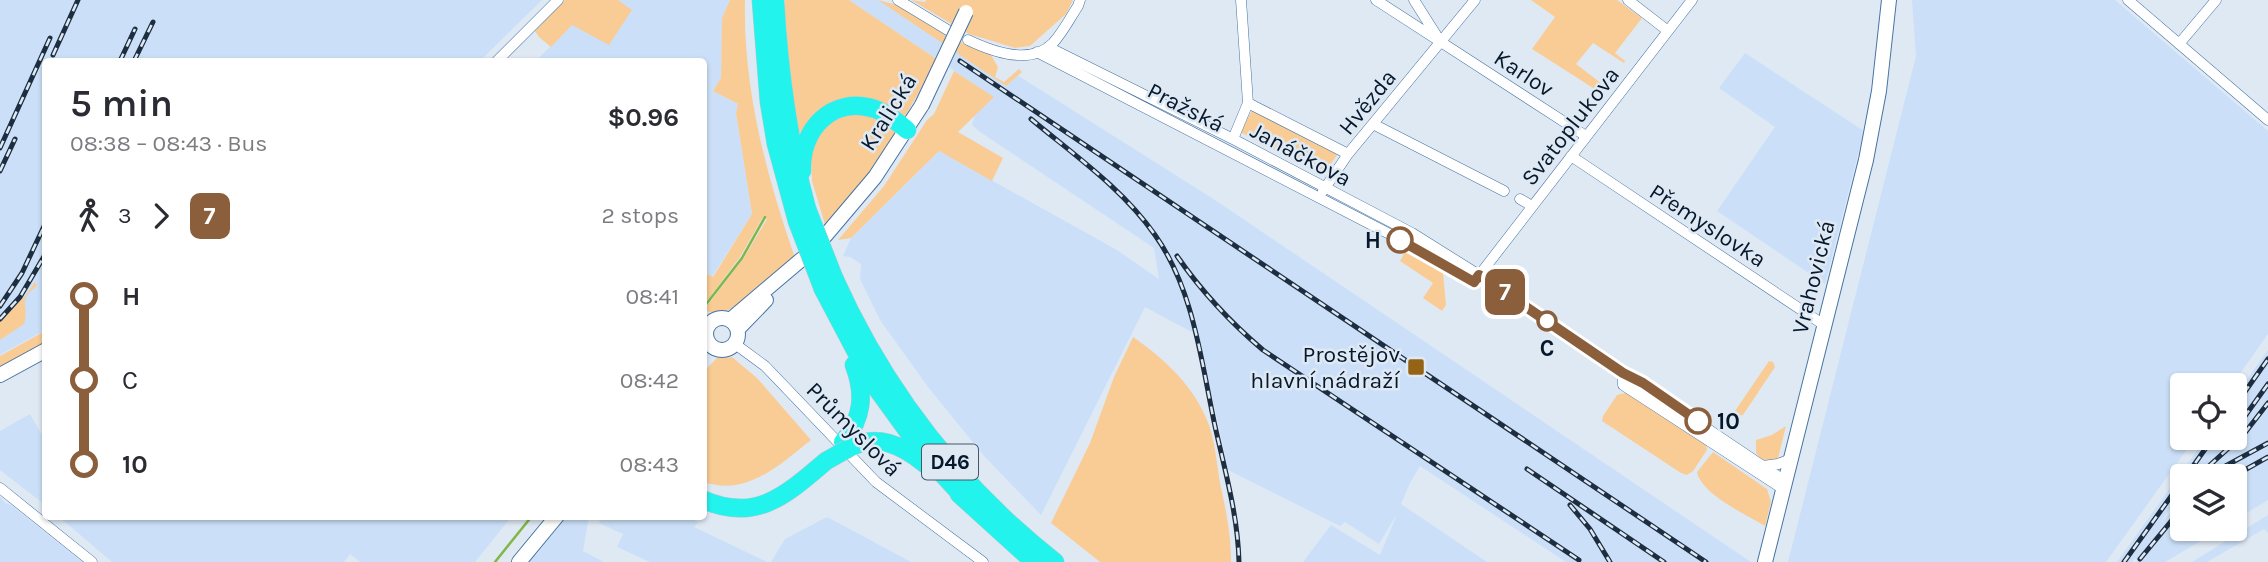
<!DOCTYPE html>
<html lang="en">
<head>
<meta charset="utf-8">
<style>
	body { margin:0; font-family:Karla,sans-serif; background:#f7f7f7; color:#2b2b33; height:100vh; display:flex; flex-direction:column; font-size:26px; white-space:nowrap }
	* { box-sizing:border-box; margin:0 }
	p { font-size:23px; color:#7c7c81 }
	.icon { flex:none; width:38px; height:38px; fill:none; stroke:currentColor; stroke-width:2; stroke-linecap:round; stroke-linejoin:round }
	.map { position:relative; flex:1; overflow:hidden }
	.side { position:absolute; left:42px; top:58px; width:665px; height:462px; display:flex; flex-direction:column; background:#fff; border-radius:7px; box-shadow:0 2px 5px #0004 }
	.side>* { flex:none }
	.badge { padding:0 14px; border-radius:10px; font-size:24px; line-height:46px }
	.tools { position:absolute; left:2170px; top:373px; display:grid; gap:14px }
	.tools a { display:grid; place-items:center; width:77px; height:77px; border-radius:7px; background:#fff; box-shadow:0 2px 5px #0004; font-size:35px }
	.map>.badge { position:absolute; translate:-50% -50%; box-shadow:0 0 0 4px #fff }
	.legs { display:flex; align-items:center; gap:10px; height:77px; padding:0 28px; font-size:23px }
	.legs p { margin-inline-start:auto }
	.summary { display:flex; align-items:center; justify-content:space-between; height:119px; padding:0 28px }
	h1 { font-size:38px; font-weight:600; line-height:52px }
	ul { padding:0 28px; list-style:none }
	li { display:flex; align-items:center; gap:24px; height:84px; font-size:26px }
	li i { display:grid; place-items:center; width:10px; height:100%; margin:0 9px; background:currentColor }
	li i::after { content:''; width:18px; height:18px; margin:-9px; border:5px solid; border-radius:50%; background:#fff }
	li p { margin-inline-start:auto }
	li:first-child i { background:linear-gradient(#0000 50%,currentColor 0) }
	li:last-child i { background:linear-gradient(currentColor 50%,#0000 0) }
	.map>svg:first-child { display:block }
</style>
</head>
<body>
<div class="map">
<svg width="2268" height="562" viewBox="0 0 2268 562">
	<rect width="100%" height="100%" fill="#dfe9f4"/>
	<path fill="#cbe0f8" d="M0,0H542L480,61H46L45,330L0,355Z
		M576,0H730L722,18L721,78L713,91L738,104L736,113L752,214L712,277L704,273V61H536L571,25Z
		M849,0H880L1006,86L1017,75L1215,200L1751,562H1566L1420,466L1409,485L1401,504L1487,562H1303L1331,525L1380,555L1397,514L1379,544L1345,522L1340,526L1228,470L1199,336L1145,307L1041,515L984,456L928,387L880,320L860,279L861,264L850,257L843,256L851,238L939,151L1117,250L1159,279L1154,248L980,132L972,125L975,114L993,97Z
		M1912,0H2115L2268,131V334L2232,385H2182V438H2195L2106,562H1788L1916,56Z
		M1745,53L1864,131L1825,284L1717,211L1775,127L1719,88Z
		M2268,350V500L2235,520V476H2202L2197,470L2193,476H2182V491L2161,522L2182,501V528L2221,529L2165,562H2138L2135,558L2132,562H2117L2206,438H2235V396Z
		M30,414L42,435L45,434V505L0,470V431Z
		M0,496L5,503L11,505L82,562H0Z
		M2268,515V533L2264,529L2207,562H2192Z
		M58,516H512L475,562H360L350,554L344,562H112Z
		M567,516H589L583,551L604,562H526L533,554L536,555Z
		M602,516H686L698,522L694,527L767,562H650L617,547L623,534L599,523Z
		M827,517L846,527L911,562H771L785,539Z"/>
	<path fill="#f9cc95" d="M565,0H618L632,10L609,45L572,25L551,47L539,37L535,31Z
		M730,0H745C743,89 766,174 795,258L743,304L740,302C730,311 717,316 704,310L743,259L767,219L763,217L740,257L704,305V273L713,277L752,214L736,113L738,104L713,91L721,78L722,18Z
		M785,0H849L938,60L905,116C896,111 886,103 876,100C840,88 816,112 796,138L783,44Z
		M878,0L897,5L947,36L991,55L998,67L995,77L1004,82L1019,69L1022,72L1006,86Z
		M911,0L925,2L926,0H1073L1066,14L1030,46L1015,48L969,34Z
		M1531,0H1617L1642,18L1615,53L1625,61L1624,63L1593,43L1576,64L1606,87L1601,93L1532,49L1555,17Z
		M954,71L994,97L958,132L1003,158L992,181L939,151L851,238L838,240L884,186L927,120L934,114Z
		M1253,109L1338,154L1326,170L1320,174L1240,132Z
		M860,114C876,116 886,119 895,133L871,171L826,228L812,181L811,159L814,138L838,116Z
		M1406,250H1409L1443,273L1446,305L1442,311L1423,298L1433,283L1400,261Z
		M35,282L37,286C16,301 30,306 24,324L0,340V321L26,295Z
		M45,331V345L0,370V356Z
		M1133,337C1165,359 1195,387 1209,425C1215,443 1217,464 1220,483C1226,510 1231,534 1231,562H1100L1051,523L1090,443L1114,377Z
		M732,357L757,378L811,440C781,464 746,497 704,482V371L717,358Z
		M1769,361L1773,362L1775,367L1743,415L1737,416L1735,411Z
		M1629,392L1706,444L1707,450L1693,471L1687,475L1681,473L1602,421L1603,416L1617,395Z
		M1786,426L1777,462L1763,461L1756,453V440L1772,435Z
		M1713,452L1767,489L1771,502L1765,526C1747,515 1701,494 1697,472Z"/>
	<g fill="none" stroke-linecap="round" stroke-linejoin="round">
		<path stroke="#7fb846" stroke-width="2.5" d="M704,307L742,258L765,217
			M495,562L532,516"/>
		<defs>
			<path id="street" d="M898,0L951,32
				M1376,0L1586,136
				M1414,0L1438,38
				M1628,0L1668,31
				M2128,0L2268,120
				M968,40C991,51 1031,66 1053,43C1063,32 1070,18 1078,6L1080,0
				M2179,44L2216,0
				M1048,47L1233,139L1412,233L1479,275L1785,481
				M1037,52L1407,243L1474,282L1692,0
				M497,61L558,0
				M1248,103L1348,154
				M1373,124L1504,191
				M1233,139L1248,103L1241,0
				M1571,156L1824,325
				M1323,191L1348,154L1475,0
				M1520,199L1532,206
				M735,344L765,366L876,482L983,562
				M1623,373V385L1783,489
				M1763,466L1778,464L1791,459
				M0,488L92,562"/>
			<path id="secondary" d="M825,236L875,177L922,105
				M706 334a16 16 0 1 1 32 0a16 16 0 1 1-32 0Z
				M730,320L802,259
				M738,329L766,300
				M0,375L46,350
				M519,562L557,516
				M1765,562L1866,160L1879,91L1889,0"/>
			<path id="highway" d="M761,0L769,102L776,144L797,221
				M775,0C779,72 788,140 807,209
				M802,171C800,130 832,95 875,109C887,113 897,122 907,130
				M834,278C885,392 957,485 1055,562
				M823,289L872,382L925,455L967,501
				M843,442C863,418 865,394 854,365
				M849,448C877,433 902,445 925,464
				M959,494L1034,562
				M704,500C757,523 787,494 826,461"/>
		</defs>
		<use href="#street" stroke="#4573a3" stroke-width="11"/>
		<use href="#secondary" stroke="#4573a3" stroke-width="16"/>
		<use href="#highway" stroke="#c3c8cc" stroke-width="19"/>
		<use href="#street" stroke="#fff" stroke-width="10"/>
		<use href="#secondary" stroke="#fff" stroke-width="14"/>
		<use href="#highway" stroke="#22f3ed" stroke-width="18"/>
		<defs>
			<path id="rail" d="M53,55L78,0
				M120,61L135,29
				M134,61L153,22
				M960,61L1706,562
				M1031,119C1074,155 1122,188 1155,235C1194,290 1201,361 1215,426C1225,471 1238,516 1239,562
				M0,148L50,38
				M0,171L15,139
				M1177,256C1202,292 1230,322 1263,350L1579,560
				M0,306L22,273L46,222
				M0,319L20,297L46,253
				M2235,406L2268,359
				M2235,430L2268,384
				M1527,469L1664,562
				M2186,476L2213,438
				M2198,476L2244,434L2268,403
				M2207,476L2268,443
				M2234,476L2268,457
				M1570,505L1590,529L1610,562
				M2140,559L2182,508
				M2124,562L2182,481"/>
		</defs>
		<use href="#rail" stroke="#1d2e40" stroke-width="5"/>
		<use href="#rail" stroke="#dfe9f4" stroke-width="2.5" stroke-dasharray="8" stroke-linecap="butt"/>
		<defs>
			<path id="secondary-bridge" d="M922,105L966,12"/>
			<path id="highway-bridge" d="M807,209L834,278
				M797,221L823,289
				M826,461L849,448"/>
		</defs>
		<use href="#secondary-bridge" stroke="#4573a3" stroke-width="16" stroke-linecap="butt"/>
		<use href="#highway-bridge" stroke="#c3c8cc" stroke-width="19" stroke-linecap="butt"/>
		<use href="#secondary-bridge" stroke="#fff" stroke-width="14"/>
		<use href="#highway-bridge" stroke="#22f3ed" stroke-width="18"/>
	</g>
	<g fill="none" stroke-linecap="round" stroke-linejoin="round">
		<defs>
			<path id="line-1" d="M1400,240L1474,282L1479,275L1623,373L1643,383L1698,421"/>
		</defs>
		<use href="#line-1" stroke="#fff" stroke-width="16"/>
		<use href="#line-1" stroke="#8b5e3c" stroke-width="10"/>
	</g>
	<g fill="#fff" stroke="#8b5e3c" stroke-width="3.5">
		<circle cx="1400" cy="240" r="12"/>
		<circle cx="1547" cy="321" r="9"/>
		<circle cx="1698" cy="421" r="12"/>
	</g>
	<rect fill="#956316" stroke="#dfe9f4" stroke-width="2.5" x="1407" y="358" width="18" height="18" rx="3.5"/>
	<g text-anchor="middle" stroke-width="5" stroke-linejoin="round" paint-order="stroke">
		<rect fill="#dfe9f4" stroke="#475767" stroke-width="2" x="922" y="444.5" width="56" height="35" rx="5"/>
		<g font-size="21" font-weight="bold" fill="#06182b">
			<text x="950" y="469">D46</text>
		</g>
		<g font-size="23" fill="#06182b" stroke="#dfe9f4">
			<text transform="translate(1524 73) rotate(33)" y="8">Karlov</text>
			<text transform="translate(1367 102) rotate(-51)" y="8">Hvězda</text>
			<text transform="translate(1186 107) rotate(27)" y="8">Pražská</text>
			<text transform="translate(888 112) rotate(-58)" y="8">Kralická</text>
			<text transform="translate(1570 126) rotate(-52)" y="8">Svatoplukova</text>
			<text transform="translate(1301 154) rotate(28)" y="8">Janáčkova</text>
			<text transform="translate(1708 225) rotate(33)" y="8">Přemyslovka</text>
			<text transform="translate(1813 277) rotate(-76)" y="8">Vrahovická</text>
			<text transform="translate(854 429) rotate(45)" y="8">Průmyslová</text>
		</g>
		<g font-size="23" font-weight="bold" fill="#06182b" stroke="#dfe9f4" text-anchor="end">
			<text x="1381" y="248">H</text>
			<text x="1547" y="356" text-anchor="middle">C</text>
			<text x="1717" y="429" text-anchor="start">10</text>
		</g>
		<g font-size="23" fill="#06182b" stroke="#dfe9f4" text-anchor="end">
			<text x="1400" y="362">Prostějov<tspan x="1400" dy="26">hlavní nádraží</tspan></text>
		</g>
	</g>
</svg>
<div class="tools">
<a><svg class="icon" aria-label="locate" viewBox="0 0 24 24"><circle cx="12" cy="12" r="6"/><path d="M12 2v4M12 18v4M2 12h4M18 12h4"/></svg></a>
<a><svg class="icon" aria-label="layers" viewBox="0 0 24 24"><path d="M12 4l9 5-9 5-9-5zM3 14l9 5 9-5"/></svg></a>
</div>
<b class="badge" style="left:1505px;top:292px;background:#8b5e3c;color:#fff">7</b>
<section class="side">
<div class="summary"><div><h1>5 min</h1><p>08:38 – 08:43 · Bus</p></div><b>$0.96</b></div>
<div class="legs"><svg class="icon" aria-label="walk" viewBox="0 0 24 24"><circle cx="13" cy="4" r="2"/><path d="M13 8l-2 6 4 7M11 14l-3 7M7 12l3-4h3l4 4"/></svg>3<svg class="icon" aria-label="forward" viewBox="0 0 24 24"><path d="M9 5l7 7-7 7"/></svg><b class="badge" style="background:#8b5e3c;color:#fff">7</b><p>2 stops</p></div>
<ul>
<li><i style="color:#8b5e3c"></i><b>H</b><p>08:41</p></li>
<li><i style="color:#8b5e3c"></i><span>C</span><p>08:42</p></li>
<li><i style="color:#8b5e3c"></i><b>10</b><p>08:43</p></li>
</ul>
</section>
</div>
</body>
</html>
